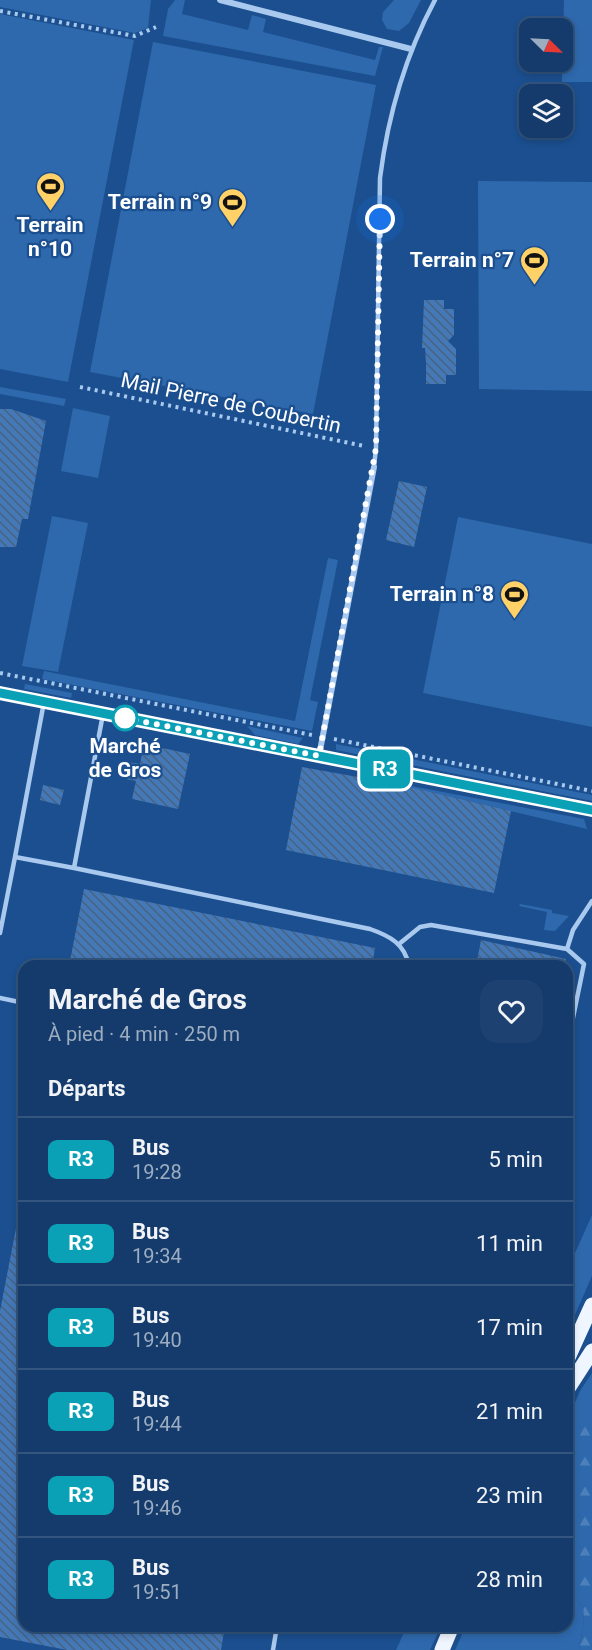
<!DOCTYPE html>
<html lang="fr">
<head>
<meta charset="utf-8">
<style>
	body { margin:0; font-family:Roboto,sans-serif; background:#1d4271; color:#f1f3f6; height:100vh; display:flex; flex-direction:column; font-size:22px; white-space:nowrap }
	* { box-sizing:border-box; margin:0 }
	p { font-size:20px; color:#9dadc1 }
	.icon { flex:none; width:33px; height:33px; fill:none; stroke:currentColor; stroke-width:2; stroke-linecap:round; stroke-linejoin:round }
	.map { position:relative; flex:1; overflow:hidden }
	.panel { position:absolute; left:18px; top:960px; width:555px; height:672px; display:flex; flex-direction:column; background:#143b6b; border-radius:18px; box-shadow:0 3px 9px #0003,0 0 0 2px #33557e }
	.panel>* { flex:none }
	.badge { padding:0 12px; border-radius:9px; font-size:21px; line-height:39px }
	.needle { width:39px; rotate:114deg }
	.fabs { position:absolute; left:519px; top:18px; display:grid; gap:12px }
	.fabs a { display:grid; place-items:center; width:54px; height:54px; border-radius:12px; background:#143b6b; box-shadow:0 3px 9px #0003,0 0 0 2px #33557e; font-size:30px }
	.you { position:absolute; width:30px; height:30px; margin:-15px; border:4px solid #fff; border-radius:50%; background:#1a73e8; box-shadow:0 0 0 9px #1a73e833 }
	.map>.badge { position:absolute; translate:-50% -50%; box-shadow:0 0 0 3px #fff }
	h2 { padding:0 30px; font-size:22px; line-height:54px }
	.round { display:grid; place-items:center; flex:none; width:63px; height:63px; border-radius:18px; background:#1d4271 }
	.overview { display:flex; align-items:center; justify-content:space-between; height:102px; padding:0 30px }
	h1 { font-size:28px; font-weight:700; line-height:45px }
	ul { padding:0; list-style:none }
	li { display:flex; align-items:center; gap:18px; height:84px; padding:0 30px; border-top:2px solid #33557e }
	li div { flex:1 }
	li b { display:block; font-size:22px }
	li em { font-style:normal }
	li .badge { min-width:66px; font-weight:700; text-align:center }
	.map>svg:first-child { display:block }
</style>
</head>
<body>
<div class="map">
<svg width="592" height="1650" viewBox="0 0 592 1650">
	<defs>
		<pattern id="forest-firs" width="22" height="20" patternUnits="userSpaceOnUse" patternTransform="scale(1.5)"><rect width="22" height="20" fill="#2e69ad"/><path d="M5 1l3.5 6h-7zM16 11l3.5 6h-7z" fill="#4d80b9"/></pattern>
		<pattern id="building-back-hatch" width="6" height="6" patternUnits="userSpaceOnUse" patternTransform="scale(1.5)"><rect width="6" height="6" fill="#4478b7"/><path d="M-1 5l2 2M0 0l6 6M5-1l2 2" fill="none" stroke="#486282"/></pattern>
	</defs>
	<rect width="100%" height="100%" fill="#1b4f8f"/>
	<path fill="#2e69ad" d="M0,0H151L148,28L135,33L0,7Z
		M175,0H185L182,14L248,30L252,15L266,19L263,32L375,60L379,47H383L375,76L163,36L168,9Z
		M394,0H421L409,23L399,31L387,29L382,20L383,12Z
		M564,0H592V82H562Z
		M0,14L134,40L68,382L0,369Z
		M153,42L376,85L313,414L90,372Z
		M478,181L592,182V391L479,389Z
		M0,387L66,399L64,406L0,394Z
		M73,408L110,416L98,478L61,471Z
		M52,516L88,523L58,672L22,666Z
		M458,517L592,544V727L423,693Z
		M328,558L338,560L310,700L318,702L312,731L42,679L44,671L295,721Z
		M25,684L72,693L71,698L24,689Z
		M247,726L303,738L298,744L255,735Z
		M336,744L592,795V801L336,750Z
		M385,781L584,819L587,829L396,784Z
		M520,904L552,910V913L569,916L555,931L544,930L547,912L519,906Z
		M592,1215V1276L567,1333V1271Z
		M592,1373V1422L572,1411L567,1421L580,1391Z
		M567,1602H578L583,1607L584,1621L579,1650H455L466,1626H567Z
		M407,1626H441L430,1650H396Z"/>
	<path fill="url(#forest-firs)" d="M576,1407H581L592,1422V1650H579L584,1621L583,1607L578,1602H567V1421Z"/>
	<path fill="url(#building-back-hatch)" d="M424,300H444V309H454V335L448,341L456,349V375H446V384H426V363L425,348H422Z
		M0,409H11L46,421L28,519H22L16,547H0Z
		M399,481L427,487L414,547L386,540Z
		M144,744L190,754L178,809L132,799L136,781L121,778L124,761L140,764Z
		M302,767L397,784L511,811L494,893L286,850Z
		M43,785L64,790L60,805L40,800Z
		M84,889L375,948L372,966H69Z
		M481,940L566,959L565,966H476Z
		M16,1228L24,1229V1626H225L221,1650H67L0,1637V1311Z"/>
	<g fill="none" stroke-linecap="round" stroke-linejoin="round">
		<path stroke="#a9c9ee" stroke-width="4" stroke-dasharray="3 4.5" stroke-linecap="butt" d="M0,11L135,36L156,27
			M80,387L364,446
			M0,673L312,735
			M334,739L592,791"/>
		<path stroke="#a9c9ee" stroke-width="4.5" d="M374,467L376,448L380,178C388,115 405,56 435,0
			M44,702L15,857L74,868L103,714
			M74,868L370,929C390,936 405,944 409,966
			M0,933L15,857
			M399,944L420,927L431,925L567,949L584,964L567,1047
			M567,949L573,930L592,901
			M0,998L24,1003
			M273,1650L277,1626"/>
		<path stroke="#a9c9ee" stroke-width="6" d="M220,0L411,49
			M0,693L592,810
			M319,756L374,467"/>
		<path stroke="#f0f6ff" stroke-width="15" d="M567,1360L592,1305
			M567,1390L592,1351
			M442,1650L452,1626"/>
	</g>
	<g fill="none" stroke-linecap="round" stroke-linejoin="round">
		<defs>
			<path id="line" d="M0,693L592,810"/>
		</defs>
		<use href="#line" stroke="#fff" stroke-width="14"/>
		<use href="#line" stroke="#0aa0b6" stroke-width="9"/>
		<path stroke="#fff" stroke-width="6" stroke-dasharray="0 10.8" d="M125,718L319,756L376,448L380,219"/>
	</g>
	<defs>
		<symbol id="stadium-pin" viewBox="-11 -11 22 30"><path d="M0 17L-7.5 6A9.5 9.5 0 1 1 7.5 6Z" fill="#ffd166" stroke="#1b4f8f"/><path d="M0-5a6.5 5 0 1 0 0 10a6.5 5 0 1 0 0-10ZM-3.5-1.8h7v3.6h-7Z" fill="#111"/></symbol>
	</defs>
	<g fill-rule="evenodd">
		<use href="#stadium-pin" x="34" y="170" width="33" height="45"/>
		<use href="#stadium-pin" x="216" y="186" width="33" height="45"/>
		<use href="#stadium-pin" x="518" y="244" width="33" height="45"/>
		<use href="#stadium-pin" x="498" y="578" width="33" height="45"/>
	</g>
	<circle fill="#fff" stroke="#0aa0b6" stroke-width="3" cx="125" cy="718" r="12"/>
	<g text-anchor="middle" stroke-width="4.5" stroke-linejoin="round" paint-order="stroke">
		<g font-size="21" font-weight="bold" fill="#fff" stroke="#1b4f8f" text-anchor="end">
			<text x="212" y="209">Terrain n°9</text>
			<text x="50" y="232" text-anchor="middle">Terrain<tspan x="50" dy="24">n°10</tspan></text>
			<text x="514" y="267">Terrain n°7</text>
			<text x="494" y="601">Terrain n°8</text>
		</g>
		<g font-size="21" fill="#fff" stroke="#1b4f8f">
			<text transform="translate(231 403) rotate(12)" y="7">Mail Pierre de Coubertin</text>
		</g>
		<g font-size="21" font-weight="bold" fill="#fff" stroke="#1b4f8f">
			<text x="125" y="753">Marché<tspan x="125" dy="24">de Gros</tspan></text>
		</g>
	</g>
</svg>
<div class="fabs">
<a><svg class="needle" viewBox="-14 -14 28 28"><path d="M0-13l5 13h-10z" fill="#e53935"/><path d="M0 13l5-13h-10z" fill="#9dadc1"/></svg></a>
<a><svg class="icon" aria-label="layers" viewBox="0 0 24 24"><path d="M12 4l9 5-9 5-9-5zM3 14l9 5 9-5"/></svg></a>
</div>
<div class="you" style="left:380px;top:219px"></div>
<b class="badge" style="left:385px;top:769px;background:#0aa0b6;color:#fff">R3</b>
<section class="panel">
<div class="overview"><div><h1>Marché de Gros</h1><p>À pied · 4 min · 250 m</p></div><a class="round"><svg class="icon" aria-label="heart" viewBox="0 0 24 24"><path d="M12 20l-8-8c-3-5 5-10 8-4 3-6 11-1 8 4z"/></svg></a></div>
<h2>Départs</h2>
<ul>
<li><span class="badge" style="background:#0aa0b6;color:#fff">R3</span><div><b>Bus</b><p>19:28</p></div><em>5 min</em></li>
<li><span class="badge" style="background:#0aa0b6;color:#fff">R3</span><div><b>Bus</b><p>19:34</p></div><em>11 min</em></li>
<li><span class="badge" style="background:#0aa0b6;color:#fff">R3</span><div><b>Bus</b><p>19:40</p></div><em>17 min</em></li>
<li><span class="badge" style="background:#0aa0b6;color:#fff">R3</span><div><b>Bus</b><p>19:44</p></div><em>21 min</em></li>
<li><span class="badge" style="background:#0aa0b6;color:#fff">R3</span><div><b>Bus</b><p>19:46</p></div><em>23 min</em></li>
<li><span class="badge" style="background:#0aa0b6;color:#fff">R3</span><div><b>Bus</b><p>19:51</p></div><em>28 min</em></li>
</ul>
</section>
</div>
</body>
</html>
